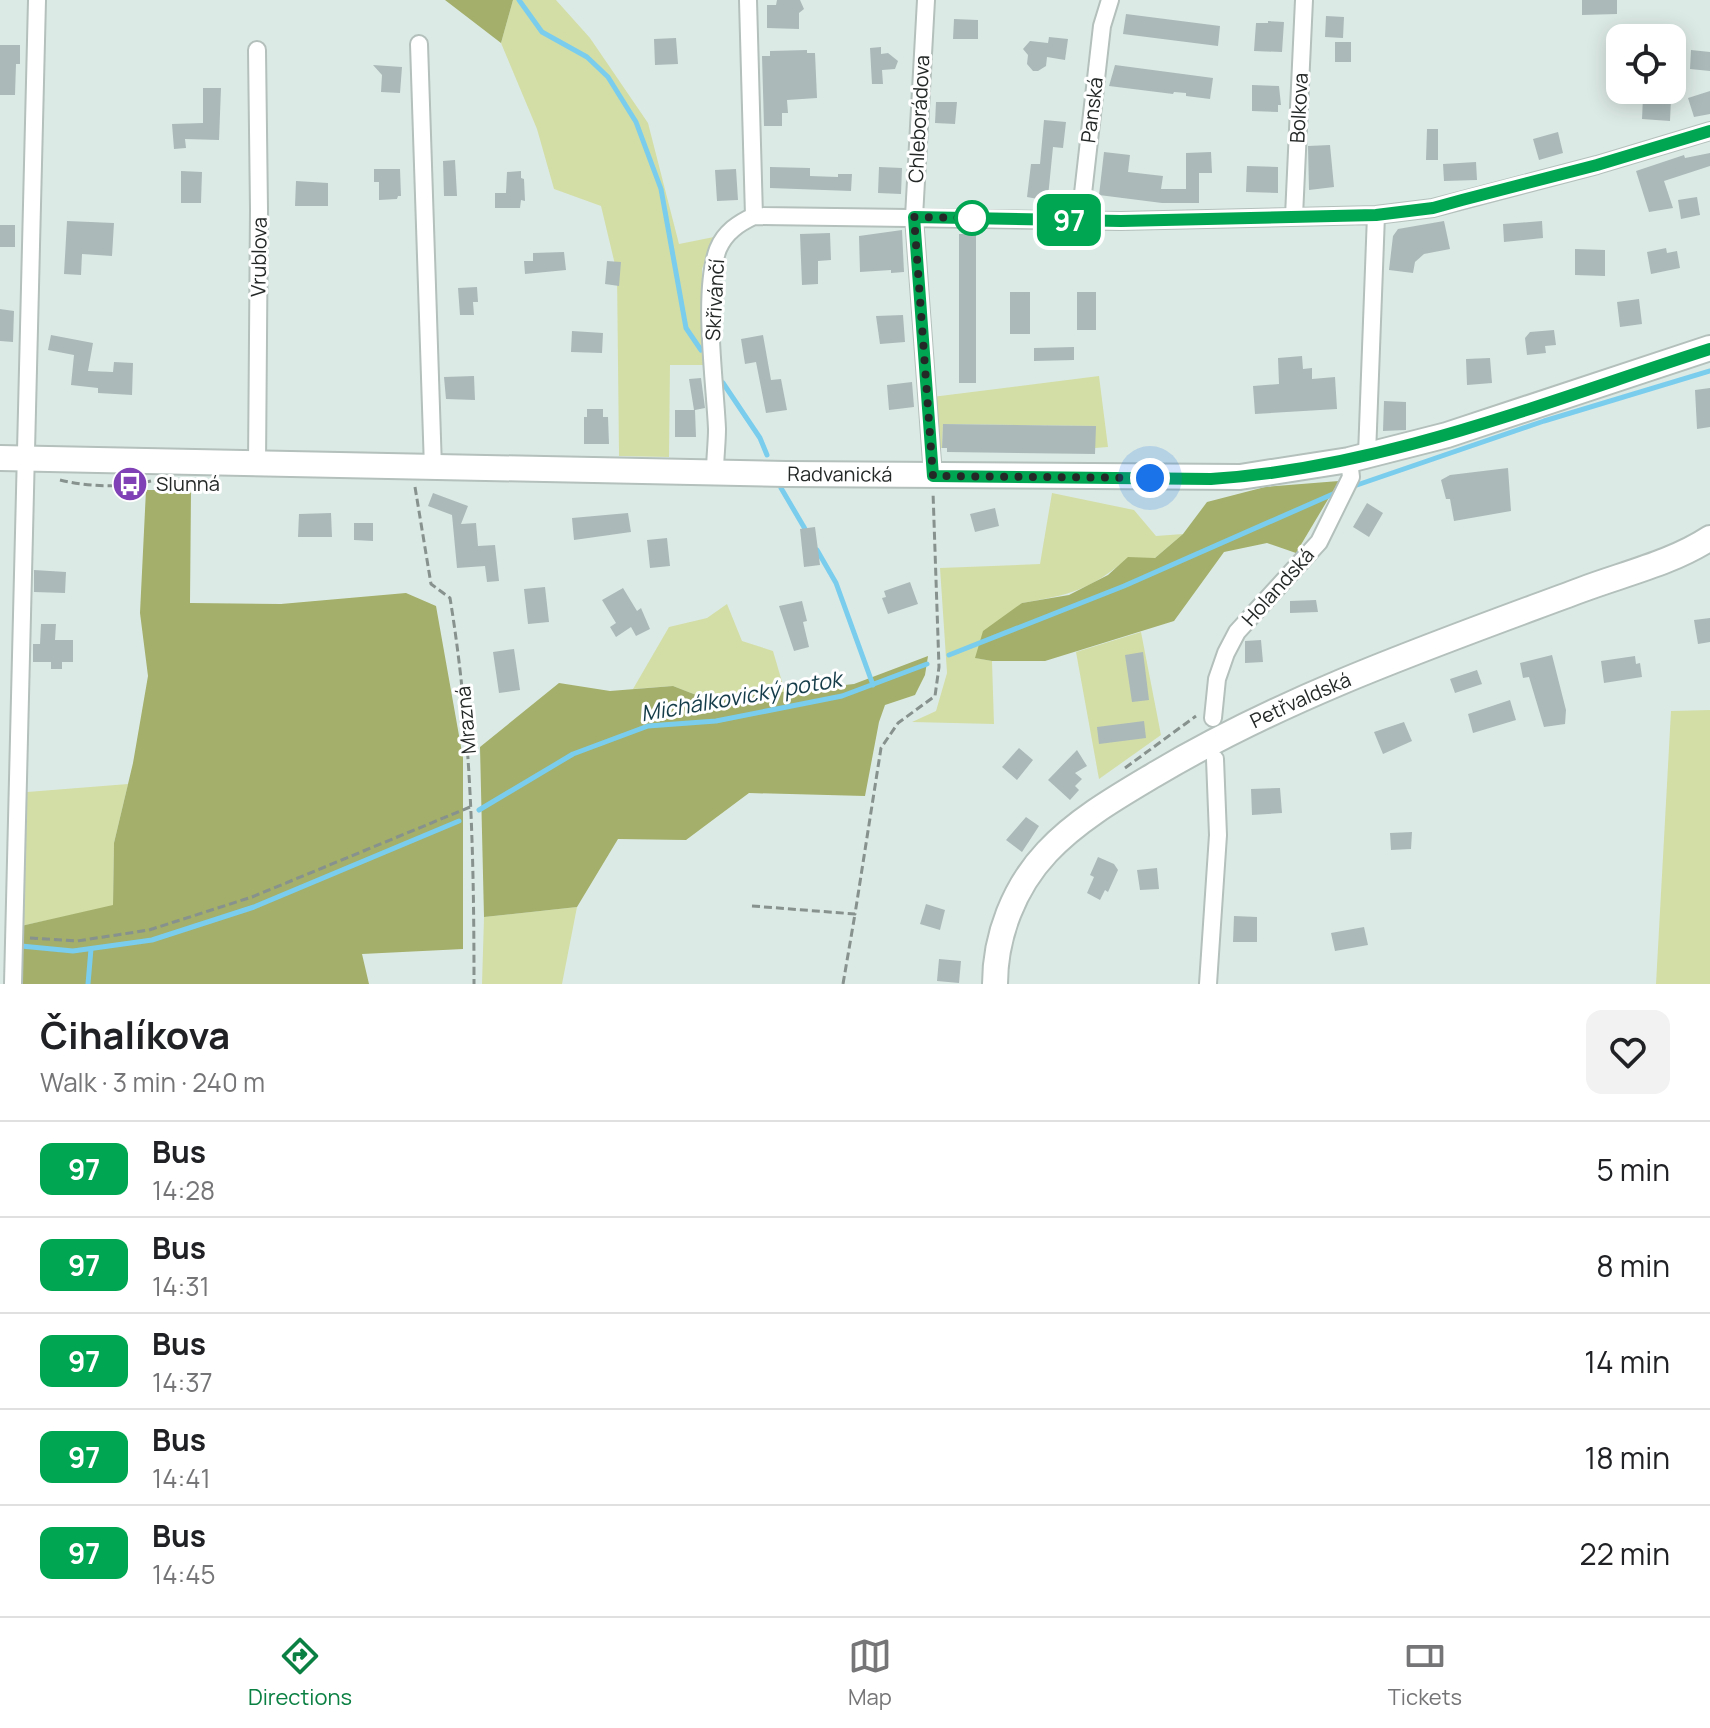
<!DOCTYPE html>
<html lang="en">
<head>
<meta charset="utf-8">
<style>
	body { margin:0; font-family:Manrope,sans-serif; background:#f2f2f2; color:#202124; height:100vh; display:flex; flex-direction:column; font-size:30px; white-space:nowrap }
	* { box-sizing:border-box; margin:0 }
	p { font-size:26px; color:#757577 }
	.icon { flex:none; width:44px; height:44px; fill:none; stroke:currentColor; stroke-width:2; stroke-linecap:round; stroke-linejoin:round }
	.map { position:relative; height:984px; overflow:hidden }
	.side { display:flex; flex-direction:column; background:#fff; flex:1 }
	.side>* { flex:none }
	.badge { padding:0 16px; border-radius:12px; font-size:28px; line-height:52px }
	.tools { position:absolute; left:1606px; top:24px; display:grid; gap:16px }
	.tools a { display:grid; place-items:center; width:80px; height:80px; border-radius:16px; background:#fff; box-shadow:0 4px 20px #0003; font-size:40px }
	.you { position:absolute; width:40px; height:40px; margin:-20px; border:6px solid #fff; border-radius:50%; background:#1a73e8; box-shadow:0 0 0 12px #1a73e833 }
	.map>.badge { position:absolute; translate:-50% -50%; box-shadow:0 0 0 4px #fff }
	.round { display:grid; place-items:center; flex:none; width:84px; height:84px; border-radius:16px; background:#f2f2f2 }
	.headline { display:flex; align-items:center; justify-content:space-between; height:136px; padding:0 40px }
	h1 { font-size:38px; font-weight:700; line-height:60px }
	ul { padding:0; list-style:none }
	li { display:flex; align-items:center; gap:24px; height:96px; padding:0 40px; border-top:2px solid #e0e0e0 }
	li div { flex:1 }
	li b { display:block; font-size:30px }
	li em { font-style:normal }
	li .badge { min-width:88px; font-weight:700; text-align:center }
	.tabs { display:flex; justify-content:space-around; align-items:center; height:112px; border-top:2px solid #e0e0e0; background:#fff; font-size:22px; color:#757577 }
	.tabs a { display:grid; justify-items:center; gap:4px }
	.tabs .active { color:#0b8043 }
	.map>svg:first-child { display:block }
</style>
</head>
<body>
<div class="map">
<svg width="1710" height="984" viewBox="0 0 1710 984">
	<rect width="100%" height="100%" fill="#dceae5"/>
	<path fill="#d3dea7" d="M513,0H556L590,38L648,123L679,244L714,237L702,269L703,365H670L669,457L619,456L617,273L601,206L554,189L537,129L501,43Z
		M1099,376L1108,447L1095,448V426L943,424L942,448H934L932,397Z
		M1052,493L1134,510L1156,536L1183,534L1155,558H1128C1090,590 1070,595 1022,603L976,658L992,661L994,724L912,722L936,711L947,673L940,568L1040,564Z
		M727,604L742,641L773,651L785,692L709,700L673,686L633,689L669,627L707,618Z
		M1141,632L1161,735L1099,779L1076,652Z
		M1710,710V984H1656L1671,711Z
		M128,784L114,843L113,906L21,926L27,792Z
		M577,907L562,984H482L484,917Z"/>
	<path fill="#a3af6a" d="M445,0H513L501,43Z
		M1339,481L1296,553L1267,543L1224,552L1174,621L1045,661H992L975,658L983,631L1022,603L1069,595L1108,575L1128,557L1155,558L1183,534L1207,502L1265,487Z
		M146,490H191L190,603L281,604L406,593L436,606L463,758V949L362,954L369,984H20L21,926L113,905L114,843L133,763L148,676L140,613Z
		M928,656L925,675L915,695L885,705L879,722L865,796L749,793L686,840L618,839L577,907L484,917L480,747L559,683L610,691L673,686L709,700L854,684Z"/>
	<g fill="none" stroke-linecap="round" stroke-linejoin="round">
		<path stroke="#7acded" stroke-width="5" d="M519,0L542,32L587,57L608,77L636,122L661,189L686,328L701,350
			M723,383L760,438L767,455
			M1357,485L1544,421L1710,371
			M781,488L808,534
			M817,550L836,583L873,685
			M949,655L1124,586L1333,494
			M479,810L573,754L648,726L716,721L842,696L927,664
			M21,946L73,951L152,940L254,907L459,821
			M88,984L91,949"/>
	</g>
	<path fill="#abb9b9" d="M777,0H800L804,9L799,13V29L767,28V5H776Z
		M1582,0H1617V14L1582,15Z
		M1126,14L1220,26L1218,46L1123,34Z
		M1326,16L1344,17L1343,38L1325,37Z
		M954,19L978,20V39H953Z
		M1268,21L1284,22L1282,52L1254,51L1256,23H1268Z
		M1049,37L1068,39L1065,60L1047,57L1046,66L1038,71H1033L1027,64L1028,55L1023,49L1030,41L1048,43Z
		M676,38L678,64L655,65L654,39Z
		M1335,42H1351V62H1335Z
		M0,45H20V64H16L15,95H0Z
		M881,47V54L888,53L898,61L895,69L882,70L883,84H872L870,48Z
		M807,50V53H815L817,98L787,100L788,113H782V126H764L762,56H770V51Z
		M1691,50L1710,52V71L1690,69Z
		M373,65L402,67L400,93L381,92L382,75Z
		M1115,65L1213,78L1210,99L1186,96V93L1174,92L1173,94L1109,86Z
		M1252,85L1279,86L1281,105H1278V112L1252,111Z
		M203,88H221L219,140L185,139L186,148L174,149L172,124L203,123Z
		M1710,91V114L1694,117L1688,98Z
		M1643,97L1671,99L1670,121L1642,119Z
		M936,102H957L955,124L935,123Z
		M1044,120L1066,122L1063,148L1053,147L1048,197L1042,203L1038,199L1027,197L1031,164H1040Z
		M1427,129H1438V160H1426Z
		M1558,132L1563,153L1539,160L1533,139Z
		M1330,145L1334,187L1309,190L1308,146Z
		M1104,152L1130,155L1128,172L1163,176L1161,189H1186V153L1211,152L1212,173H1199V203H1162L1099,195Z
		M1710,153V166L1664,181L1673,208L1649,212L1636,171L1684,155L1685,158Z
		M455,160L457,196H444L443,161Z
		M1476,162L1477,180L1444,181L1443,164Z
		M1247,166L1278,167V193L1246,192Z
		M770,167L810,168V176L838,177V174H852L851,191L770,188Z
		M879,167L902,168L901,194L878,193Z
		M374,169H400L401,196H398L397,199L379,200V182H374Z
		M736,169L738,200L717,201L715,170Z
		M181,171L202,172L201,203H181Z
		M521,171V178L524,179L525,201L521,200L520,208H495V193H506L507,172Z
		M296,181L328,183V206H295Z
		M1697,197L1700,215L1681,219L1678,200Z
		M67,221L114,223L112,256L82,254L81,275L64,274Z
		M1444,221L1450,249L1424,254L1415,262L1413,273L1389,270L1393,236L1398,229Z
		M1542,221L1543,238L1504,242L1503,224Z
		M0,225H15V247H0Z
		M902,230L904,272L891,273V270L860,272L859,236Z
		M830,233L831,260L818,261V284L802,285L800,234Z
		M959,234H976V383H959Z
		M1666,248L1667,253L1677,251L1680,268L1651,274L1647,252Z
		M1575,249L1605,250V276L1575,275Z
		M564,252L566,270L525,274L524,261H533V253Z
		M607,261L621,262L619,286L605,284Z
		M477,287L478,302H473L474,315H460L458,288Z
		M1010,292H1030V334H1010Z
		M1077,292H1096V330H1077Z
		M1639,299L1642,324L1620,327L1617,302Z
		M0,309L14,311L13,342L0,341Z
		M903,315L905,342L880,344L876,316Z
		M1554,330L1556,345L1545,346L1546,353L1527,355L1525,338L1530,332Z
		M572,331L603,333L602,353L571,352Z
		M51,335L93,343L88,371L113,372L114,362L133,363L132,395L98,393V388L71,385L74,355L48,350Z
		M763,335L771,380L781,379L787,410L766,413L756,362L745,364L741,339Z
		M1074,347V360L1034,361V348Z
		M1302,356L1303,369L1312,368V379L1335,377L1337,409L1255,414L1253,386L1279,384L1278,358Z
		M1490,358L1492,383L1467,385L1466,359Z
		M474,376L475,400L446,399L444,377Z
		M701,378L705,408L695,410L696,437H675V410H694L689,379Z
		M912,382L914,407L889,410L887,385Z
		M1710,388V427L1697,429L1695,390Z
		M1384,401L1406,402V430L1383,431Z
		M587,409H603V417H608L609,444H584V417H587Z
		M943,424L1096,426L1095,454L947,452V448H942Z
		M1508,468L1511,511L1454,521L1450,499H1446L1441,480L1450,475Z
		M433,493L468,506L461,524L476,523L478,546L495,545L499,581L487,582L485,566L457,568L452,515L428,506Z
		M1367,503L1383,513L1369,537L1353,527Z
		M995,508L999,526L975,532L970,514Z
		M331,513L332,537H298L299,514Z
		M628,513L631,532L574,540L572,518Z
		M354,523H373V541L354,540Z
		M815,527L820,565L804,567L800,529Z
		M667,538L670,566L650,568L647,540Z
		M34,570L66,572L65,593L34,592Z
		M910,582L918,604L888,614L882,598L886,597L884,591Z
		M545,587L549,622L528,624L524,589Z
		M623,588L637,611L641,608L650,629L636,636L631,627L616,637L610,627L616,623L602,600Z
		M1316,600L1318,612L1290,613V601Z
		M802,601L807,621L803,622L809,647L794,651L779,606Z
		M1710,618V642L1698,644L1694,620Z
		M41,624H56L55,640H73V662H62V669H51V662H33V644H40Z
		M1261,640L1263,662L1245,663V641Z
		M514,649L520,690L499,693L493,652Z
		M1143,652L1149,700L1132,702L1125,655Z
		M1552,655L1566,710L1565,724L1544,727L1529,677L1523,678L1520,663Z
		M1635,656L1636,664L1640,663L1642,677L1604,683L1601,661Z
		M1477,670L1482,684L1455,693L1450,679Z
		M1510,700L1516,720L1473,733L1468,714Z
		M1144,721L1146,738L1099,744L1097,727Z
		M1404,722L1412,741L1383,754L1374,732Z
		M1019,748L1033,760L1017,780L1002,767Z
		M1077,750L1087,766L1075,773L1082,779L1075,786L1079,790L1070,800L1048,780Z
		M1280,788L1282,813L1252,815L1251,789Z
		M1026,817L1039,826L1022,852L1006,840Z
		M1412,832L1411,849L1391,850L1390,833Z
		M1098,857L1114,864L1118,870L1108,892L1105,890L1100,900L1087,893L1094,877L1090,875Z
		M1157,868L1159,889L1140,890L1137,870Z
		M926,904L945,910L940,930L920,924Z
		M1234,916L1257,917V942H1233Z
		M1364,927L1368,945L1335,951L1331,933Z
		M939,959L961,961L959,983L937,981Z"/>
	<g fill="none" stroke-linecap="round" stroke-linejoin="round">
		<defs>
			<path id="street" d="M926,0L914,217L933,476
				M419,44L433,468
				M754,216L1121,221L1376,215L1433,208L1597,165L1710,131
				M1294,216L1304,0
				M1080,220L1102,26L1110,0
				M1367,455L1376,215
				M257,465L259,210L257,50
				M715,472C715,458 717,443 717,429C715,381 702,292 718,249C725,232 739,223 754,216L748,0
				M1213,718L1217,679L1226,653L1237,632L1319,542L1351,477L1349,460
				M13,984L37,0
				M1208,984L1218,835L1215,759"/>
			<g id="secondary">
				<path id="s1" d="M0,458L786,474L1240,477L1349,460L1447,435L1710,348"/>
				<path id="s2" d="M995,984C995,936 1014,887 1047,852C1077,820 1117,797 1154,775C1288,695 1436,644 1581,590C1623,574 1672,563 1710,538"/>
			</g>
		</defs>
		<use href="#street" stroke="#b3c0bb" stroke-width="20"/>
		<use href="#secondary" stroke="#b3c0bb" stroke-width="28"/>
		<path stroke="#87918d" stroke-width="3" stroke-dasharray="8 4" stroke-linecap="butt" d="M60,480C89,487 121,488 151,481
			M415,487L431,584L450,598C471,726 474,854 474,984
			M1125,768L1196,716
			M752,906L855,914L881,748L898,723L935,696L939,667L933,492
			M30,938L77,941L149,930L252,897L470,807
			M843,984L855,914"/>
		<use href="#street" stroke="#fff" stroke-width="16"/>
		<use href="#secondary" stroke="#fff" stroke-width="24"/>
	</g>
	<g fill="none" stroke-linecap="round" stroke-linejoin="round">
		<defs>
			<path id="line" d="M1710,131L1597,165L1462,200L1433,208L1376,215L1121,221L914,217L933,476L1211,479C1384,468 1547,401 1710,349"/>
		</defs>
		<use href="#line" stroke="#fff" stroke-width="18"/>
		<use href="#line" stroke="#00a651" stroke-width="12"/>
		<path stroke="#242927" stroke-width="8" stroke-dasharray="0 14.4" d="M972,218L914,217L933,476L1150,478"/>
	</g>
	<defs>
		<symbol id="bus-disc" viewBox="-11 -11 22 22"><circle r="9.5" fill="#8041b6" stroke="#fff"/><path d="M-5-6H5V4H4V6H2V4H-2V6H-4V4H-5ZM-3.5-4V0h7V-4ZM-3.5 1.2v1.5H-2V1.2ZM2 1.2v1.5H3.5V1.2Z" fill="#fff"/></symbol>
	</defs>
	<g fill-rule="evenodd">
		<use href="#bus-disc" x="110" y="464" width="40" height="40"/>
	</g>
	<circle fill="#fff" stroke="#00a651" stroke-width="4" cx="972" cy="218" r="16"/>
	<g text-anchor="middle" stroke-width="6" stroke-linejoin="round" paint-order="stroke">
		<g font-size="20" fill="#242927" stroke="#fff">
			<text transform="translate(1299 108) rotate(-87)" y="7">Bolkova</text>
			<text transform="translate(1092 110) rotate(-83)" y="7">Panská</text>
			<text transform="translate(919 119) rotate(-87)" y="7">Chleborádova</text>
			<text transform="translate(259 257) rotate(-89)" y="7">Vrublova</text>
			<text transform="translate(715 300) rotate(-87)" y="7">Skřivánčí</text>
			<text dy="7" stroke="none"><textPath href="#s1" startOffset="840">Radvanická</textPath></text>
			<text transform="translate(1278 587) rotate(-48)" y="7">Holandská</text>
			<text dy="7" stroke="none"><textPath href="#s2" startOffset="442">Petřvaldská</textPath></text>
			<text transform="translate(466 720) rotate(-95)" y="7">Mrazná</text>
		</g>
		<g font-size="20" fill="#242927" stroke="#fff" text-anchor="start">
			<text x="156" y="491">Slunná</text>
		</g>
		<g font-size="22" font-style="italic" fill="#153c49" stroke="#fff">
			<text transform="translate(741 696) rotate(-10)" y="8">Michálkovický potok</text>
		</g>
	</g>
</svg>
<div class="tools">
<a><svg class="icon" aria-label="locate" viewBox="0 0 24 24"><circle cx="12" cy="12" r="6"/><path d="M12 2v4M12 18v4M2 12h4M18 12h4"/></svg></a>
</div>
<div class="you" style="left:1150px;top:478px"></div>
<b class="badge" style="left:1069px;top:220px;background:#00a651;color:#fff">97</b>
</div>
<section class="side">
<div class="headline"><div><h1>Čihalíkova</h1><p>Walk · 3 min · 240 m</p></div><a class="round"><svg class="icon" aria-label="heart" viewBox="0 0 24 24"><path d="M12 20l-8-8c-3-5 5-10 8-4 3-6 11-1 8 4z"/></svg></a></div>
<ul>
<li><span class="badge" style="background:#00a651;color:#fff">97</span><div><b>Bus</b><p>14:28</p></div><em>5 min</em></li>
<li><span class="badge" style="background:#00a651;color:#fff">97</span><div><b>Bus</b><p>14:31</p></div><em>8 min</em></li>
<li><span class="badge" style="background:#00a651;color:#fff">97</span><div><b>Bus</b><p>14:37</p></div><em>14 min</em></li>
<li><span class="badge" style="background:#00a651;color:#fff">97</span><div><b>Bus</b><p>14:41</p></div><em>18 min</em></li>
<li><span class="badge" style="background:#00a651;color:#fff">97</span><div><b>Bus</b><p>14:45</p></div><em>22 min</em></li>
</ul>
</section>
<nav class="tabs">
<a class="active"><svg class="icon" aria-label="directions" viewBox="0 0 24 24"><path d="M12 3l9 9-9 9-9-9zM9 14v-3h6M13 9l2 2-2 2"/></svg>Directions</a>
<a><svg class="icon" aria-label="map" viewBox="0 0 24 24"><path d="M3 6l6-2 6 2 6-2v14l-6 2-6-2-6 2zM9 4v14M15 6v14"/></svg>Map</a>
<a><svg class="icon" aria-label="tickets" viewBox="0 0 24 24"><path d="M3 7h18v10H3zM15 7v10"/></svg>Tickets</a>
</nav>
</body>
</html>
